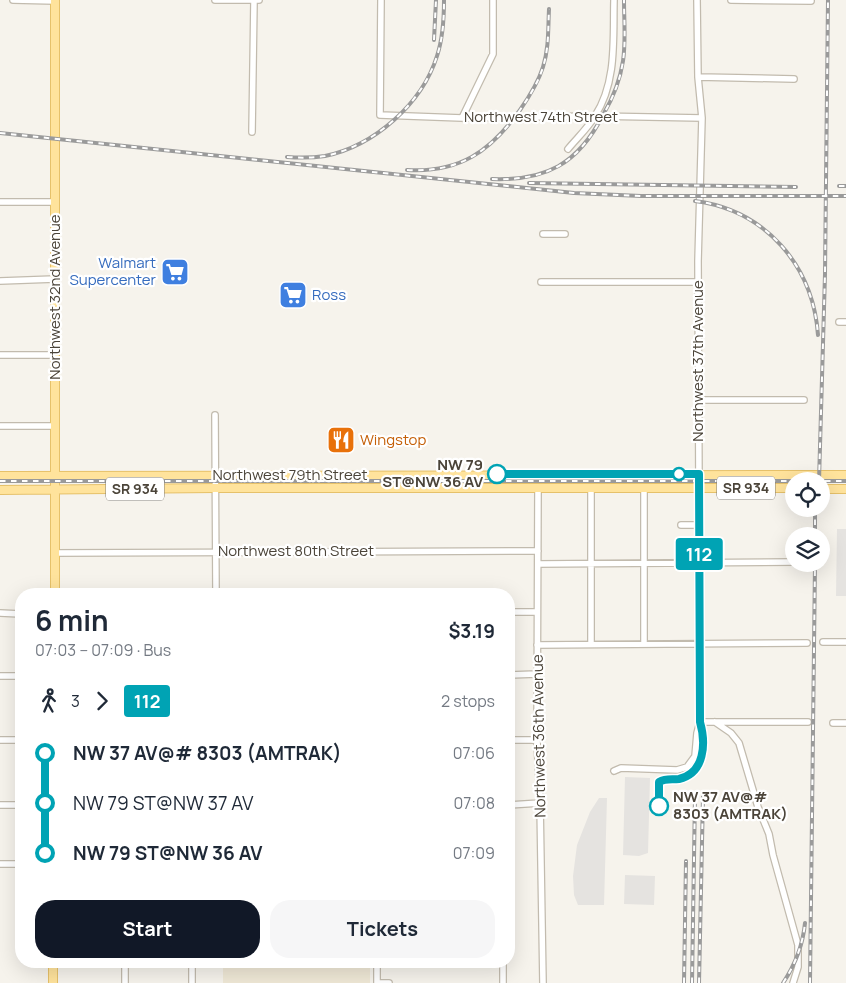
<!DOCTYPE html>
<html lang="en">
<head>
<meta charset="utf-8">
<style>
	body { margin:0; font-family:Manrope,sans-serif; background:#f6f6f7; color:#1f2937; height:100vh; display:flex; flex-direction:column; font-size:19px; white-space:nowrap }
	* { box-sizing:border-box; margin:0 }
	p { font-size:16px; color:#747a83 }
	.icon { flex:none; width:28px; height:28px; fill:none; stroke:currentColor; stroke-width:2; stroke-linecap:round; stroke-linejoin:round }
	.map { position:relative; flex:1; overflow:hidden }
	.drawer { position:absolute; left:15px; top:588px; width:500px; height:380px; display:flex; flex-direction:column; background:#fff; border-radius:20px; box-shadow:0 5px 20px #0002 }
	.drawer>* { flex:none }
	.badge { padding:0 10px; border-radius:4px; font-size:18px; line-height:32px }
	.tools { position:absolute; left:785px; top:472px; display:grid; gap:10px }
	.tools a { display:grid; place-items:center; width:45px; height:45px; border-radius:50%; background:#fff; box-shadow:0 5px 20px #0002; font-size:25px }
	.map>.badge { position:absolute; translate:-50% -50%; box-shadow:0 0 0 2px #fff }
	.legs { display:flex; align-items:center; gap:8px; height:55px; padding:0 20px; font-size:16px }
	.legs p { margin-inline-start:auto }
	.overview { display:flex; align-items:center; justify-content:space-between; height:85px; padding:0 20px }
	h1 { font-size:28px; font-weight:700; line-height:38px }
	.primary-button { display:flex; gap:10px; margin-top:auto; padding:10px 20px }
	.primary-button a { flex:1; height:58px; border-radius:20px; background:#111827; color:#fff; font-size:20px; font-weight:700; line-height:58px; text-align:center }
	.primary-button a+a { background:#f6f6f7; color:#1f2937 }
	ul { padding:0 20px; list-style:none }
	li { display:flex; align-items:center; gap:18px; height:50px; font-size:19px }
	li i { display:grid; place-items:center; width:8px; height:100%; margin:0 6px; background:currentColor }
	li i::after { content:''; width:12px; height:12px; margin:-6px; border:4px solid; border-radius:50%; background:#fff }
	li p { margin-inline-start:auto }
	li:first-child i { background:linear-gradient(#0000 50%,currentColor 0) }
	li:last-child i { background:linear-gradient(currentColor 50%,#0000 0) }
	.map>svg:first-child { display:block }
</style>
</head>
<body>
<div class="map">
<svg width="846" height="983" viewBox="0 0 846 983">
	<rect width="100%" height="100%" fill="#f6f3ec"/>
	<path fill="#efe8d6" d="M223,961H370V983H223Z"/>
	<path fill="#e5e3e0" d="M837,529H846V596H836Z
		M625,777L650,778L648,853L639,856L623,855Z
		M599,798H607L604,905H578L574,895L573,876L577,845L590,812Z
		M625,875L655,876L654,905L624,904Z"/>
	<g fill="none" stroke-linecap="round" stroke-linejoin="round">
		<defs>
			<path id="minor" d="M13,0L55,1
				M215,0H259
				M381,0L380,115L462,118L595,116L702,118
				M731,0L811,1
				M698,77L794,79
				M462,118L493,54V0
				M252,132L254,1
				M568,149C577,138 588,128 595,116C617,82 613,39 614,0
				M0,202H55
				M543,234H565
				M0,281L55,279
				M541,282H698
				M839,322H846
				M0,355H55
				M699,400H804
				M215,415L216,594
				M0,426H55
				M644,488V644
				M538,489L537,740L540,803L543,983
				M681,525H699
				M55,553L538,551
				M538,564L794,562
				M509,612H537
				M0,613L21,614
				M823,642H846
				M591,644V489
				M537,645L807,643
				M509,675L537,674
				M0,676H21
				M700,722H808
				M715,722L731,733L739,743L758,807L769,834L773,855L798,945V967L793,983
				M833,723H846
				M0,740H21
				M509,740H537
				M614,771L621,768L677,770L687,767L695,756L697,733L700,722
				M659,782C666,778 672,780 679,779C705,773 706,743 700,722L698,261L702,118L698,77L697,0
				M0,805H21
				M509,805L540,803
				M0,864H21
				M192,961V983
				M377,961V983
				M503,961V983
				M125,983V961
				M377,983H389"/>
			<path id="major" d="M0,476L846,475
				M821,489H846
				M0,490L216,488H794
				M55,594V0
				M53,983V961"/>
		</defs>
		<use href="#minor" stroke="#c2bbae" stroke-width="8"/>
		<use href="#major" stroke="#e6c16a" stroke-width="10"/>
		<use href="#minor" stroke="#fff" stroke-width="5.5"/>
		<use href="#major" stroke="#ffe39c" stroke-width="8"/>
		<defs>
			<path id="rail" d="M434,40L436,0
				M0,133L574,193L641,196H846
				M287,157C300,158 312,158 325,156C374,146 422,104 437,56C443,38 444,19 444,0
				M407,170C459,173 490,152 520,110C529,97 538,83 543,67C549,48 548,29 549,9
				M492,179C546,181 578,164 603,115C613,98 620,81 623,61C626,41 624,20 624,0
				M529,183L796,187
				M839,186H846
				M695,201C765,210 813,265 818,335
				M0,481H846
				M819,481L825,274L828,0
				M815,536V509
				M684,983L686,861
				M692,983L695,796
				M699,983L703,796
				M783,983C795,965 803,944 805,923
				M810,983L815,564"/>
		</defs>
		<use href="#rail" stroke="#9a9a9a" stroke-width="4"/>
		<use href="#rail" stroke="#fff" stroke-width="2" stroke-dasharray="5.5" stroke-linecap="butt"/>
	</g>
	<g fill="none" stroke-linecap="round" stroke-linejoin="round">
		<defs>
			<path id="line-1" d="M497,474H699L700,722C706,743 705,773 679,779C672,780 666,778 659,782V806"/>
		</defs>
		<use href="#line-1" stroke="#fff" stroke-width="11"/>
		<use href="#line-1" stroke="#00a3b4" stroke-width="8"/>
	</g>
	<defs>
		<symbol id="supermarket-square" viewBox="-11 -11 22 22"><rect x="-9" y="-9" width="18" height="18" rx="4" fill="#3f7fe0" stroke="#fff"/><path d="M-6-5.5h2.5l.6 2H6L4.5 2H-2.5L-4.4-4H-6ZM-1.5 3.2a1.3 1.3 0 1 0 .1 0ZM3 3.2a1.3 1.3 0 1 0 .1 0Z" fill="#fff"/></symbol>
		<symbol id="restaurant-square" viewBox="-11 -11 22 22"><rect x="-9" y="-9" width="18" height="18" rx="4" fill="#e8710a" stroke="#fff"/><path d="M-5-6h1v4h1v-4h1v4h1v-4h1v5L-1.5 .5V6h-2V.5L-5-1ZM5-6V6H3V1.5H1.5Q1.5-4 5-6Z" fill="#fff"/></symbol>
	</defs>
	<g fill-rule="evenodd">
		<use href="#supermarket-square" x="159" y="256" width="32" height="32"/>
		<use href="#supermarket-square" x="277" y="279" width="32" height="32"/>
		<use href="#restaurant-square" x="325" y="424" width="32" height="32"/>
	</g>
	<g fill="#fff" stroke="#00a3b4" stroke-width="2.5">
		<circle cx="497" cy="474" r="9"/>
		<circle cx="679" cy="474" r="6"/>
		<circle cx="659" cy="806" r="9"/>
	</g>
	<g text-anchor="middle" stroke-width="4.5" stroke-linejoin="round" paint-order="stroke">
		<g fill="#fff" stroke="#817c74" stroke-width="1">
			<rect x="717" y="476.5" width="58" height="23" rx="4"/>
			<rect x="106" y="477.5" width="58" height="23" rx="4"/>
		</g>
		<g font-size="14" font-weight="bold" fill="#4b4439">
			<text x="746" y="493">SR 934</text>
			<text x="135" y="494">SR 934</text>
		</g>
		<g font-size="15" fill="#4b4439" stroke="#fff">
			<text x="541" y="122">Northwest 74th Street</text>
			<text transform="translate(55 297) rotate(-90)" y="5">Northwest 32nd Avenue</text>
			<text transform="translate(698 361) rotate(-90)" y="5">Northwest 37th Avenue</text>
			<text x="290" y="480">Northwest 79th Street</text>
			<text x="296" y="556">Northwest 80th Street</text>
			<text transform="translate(539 736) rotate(-91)" y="5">Northwest 36th Avenue</text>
		</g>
		<g font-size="15" fill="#366cbe" stroke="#fff" text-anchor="end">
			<text x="156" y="268">Walmart<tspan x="156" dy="17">Supercenter</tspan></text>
			<text x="312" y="300" text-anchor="start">Ross</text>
		</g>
		<g font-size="15" fill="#c56008" stroke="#fff" text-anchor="start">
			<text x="360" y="445">Wingstop</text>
		</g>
		<g font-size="15" font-weight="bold" fill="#4b4439" stroke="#fff" text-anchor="end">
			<text x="483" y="470">NW 79<tspan x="483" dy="17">ST@NW 36 AV</tspan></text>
			<text x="673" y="802" text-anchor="start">NW 37 AV@#<tspan x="673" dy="17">8303 (AMTRAK)</tspan></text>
		</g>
	</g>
</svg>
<div class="tools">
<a><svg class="icon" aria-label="locate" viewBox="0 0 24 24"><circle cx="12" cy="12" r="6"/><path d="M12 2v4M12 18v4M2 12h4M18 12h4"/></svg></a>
<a><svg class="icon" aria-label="layers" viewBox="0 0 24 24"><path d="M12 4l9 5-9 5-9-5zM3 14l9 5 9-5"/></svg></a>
</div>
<b class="badge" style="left:699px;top:554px;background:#00a3b4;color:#fff">112</b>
<section class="drawer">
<div class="overview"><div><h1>6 min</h1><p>07:03 – 07:09 · Bus</p></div><b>$3.19</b></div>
<div class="legs"><svg class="icon" aria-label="walk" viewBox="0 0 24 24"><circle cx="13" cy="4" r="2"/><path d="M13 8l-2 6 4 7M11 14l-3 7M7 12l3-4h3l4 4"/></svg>3<svg class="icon" aria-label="forward" viewBox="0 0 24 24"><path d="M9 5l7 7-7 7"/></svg><b class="badge" style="background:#00a3b4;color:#fff">112</b><p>2 stops</p></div>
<ul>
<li><i style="color:#00a3b4"></i><b>NW 37 AV@# 8303 (AMTRAK)</b><p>07:06</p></li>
<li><i style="color:#00a3b4"></i><span>NW 79 ST@NW 37 AV</span><p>07:08</p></li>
<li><i style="color:#00a3b4"></i><b>NW 79 ST@NW 36 AV</b><p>07:09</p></li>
</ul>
<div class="primary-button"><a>Start</a><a>Tickets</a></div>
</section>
</div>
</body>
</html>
